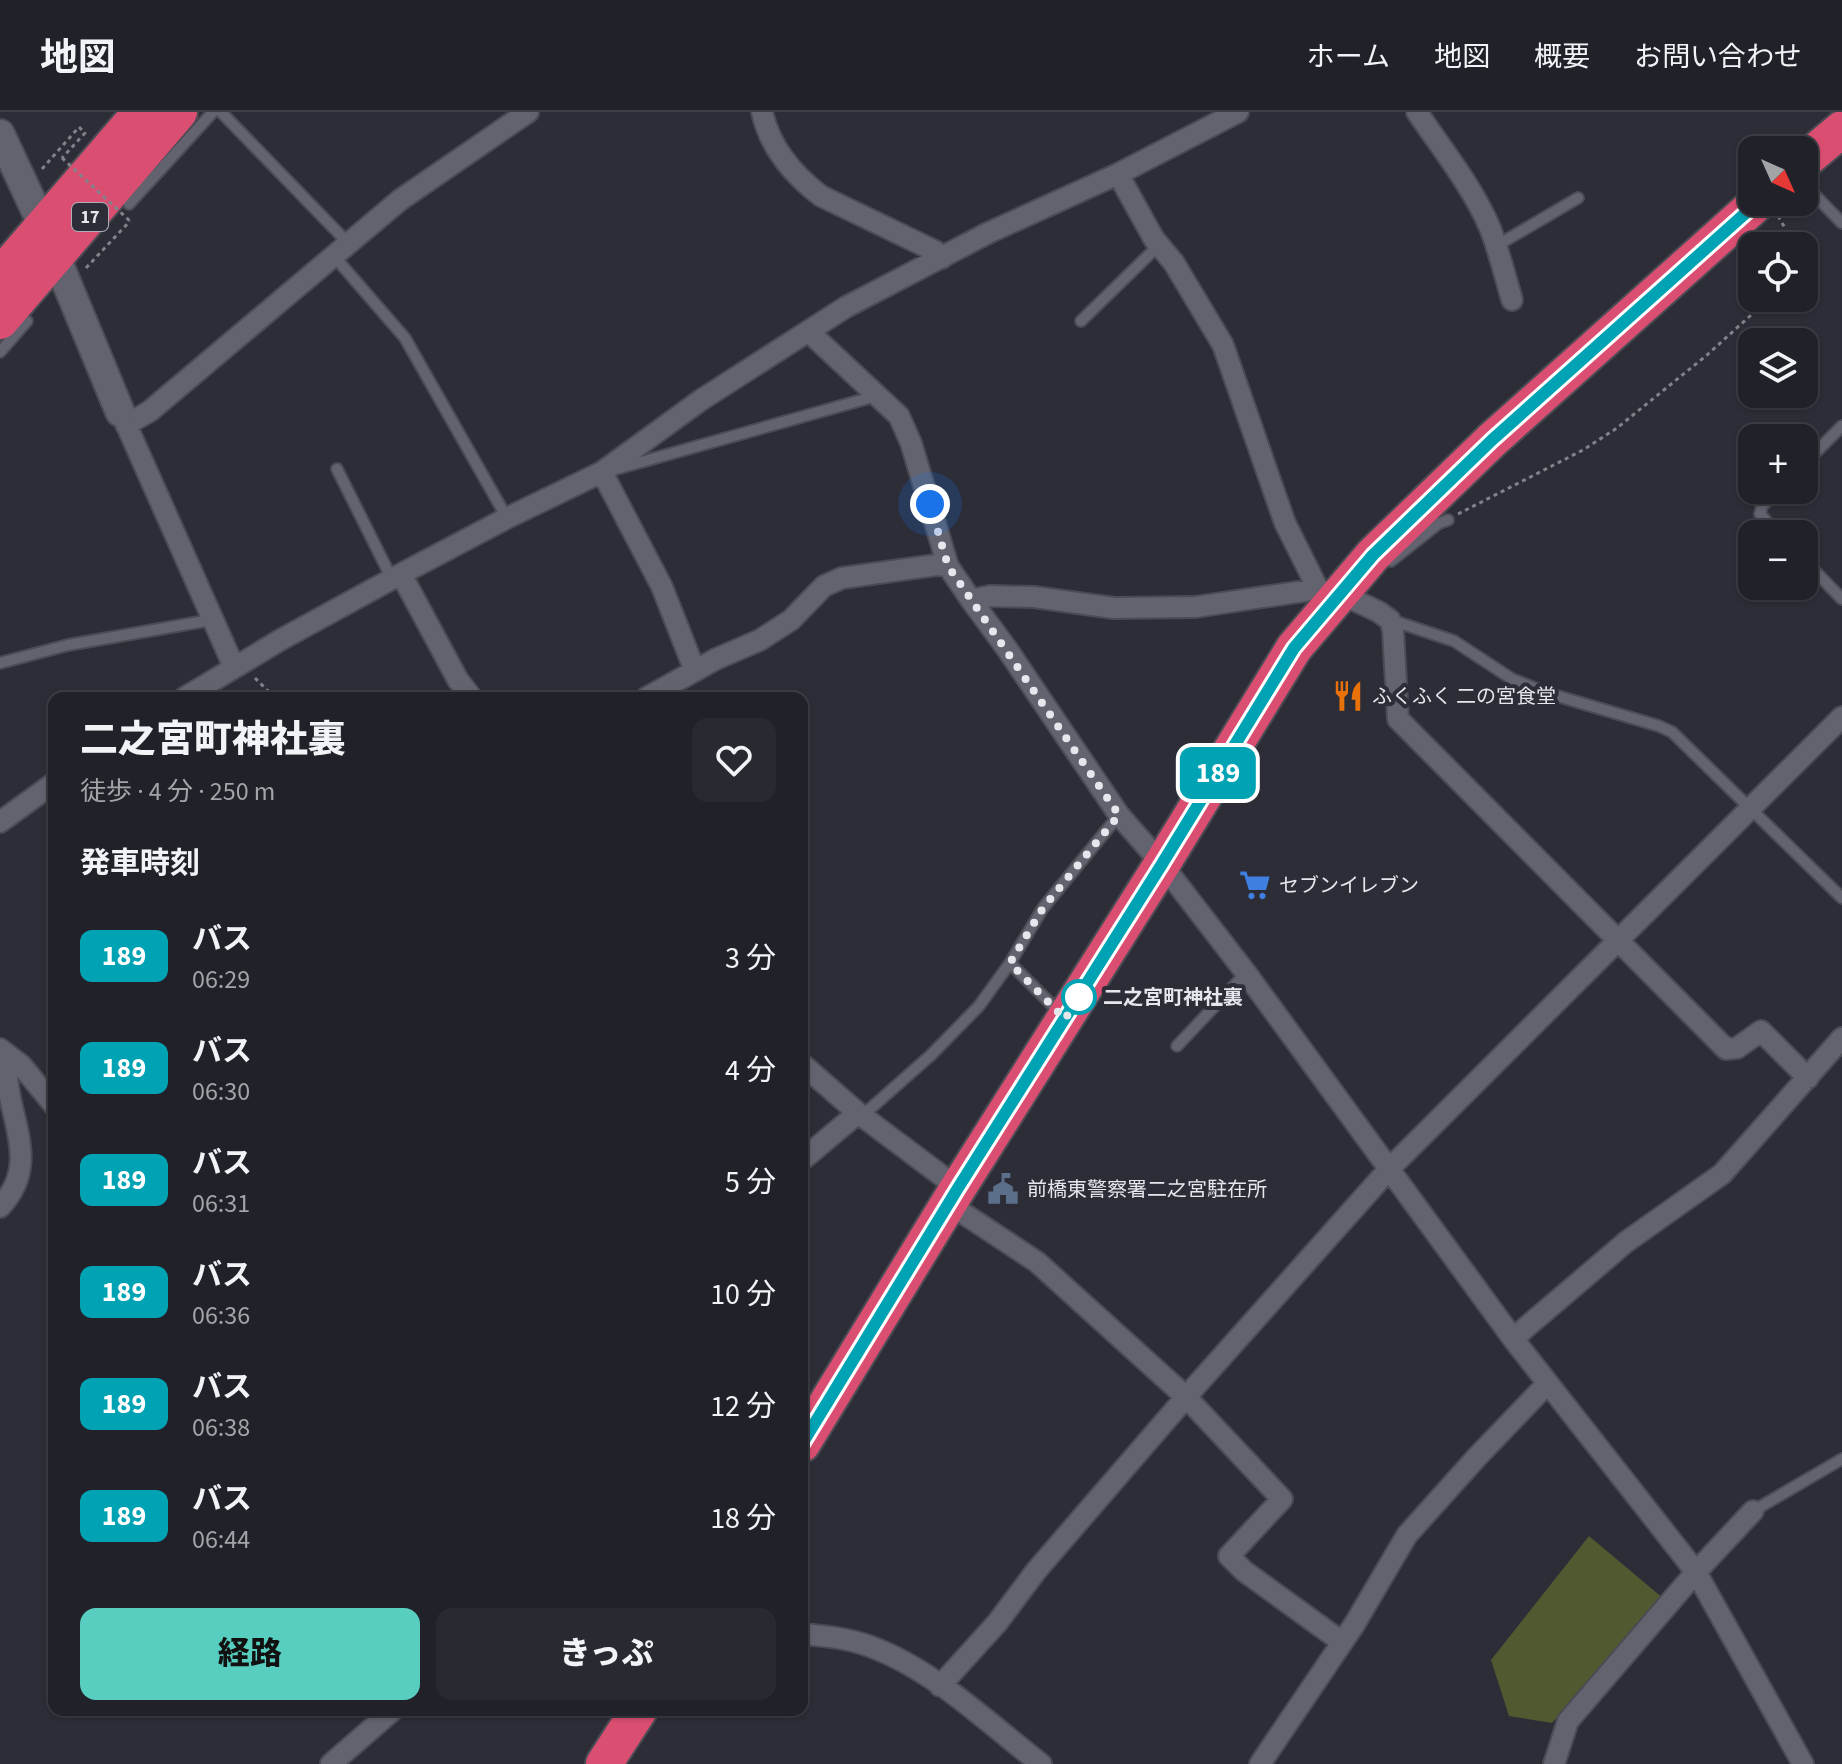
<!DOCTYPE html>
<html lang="ja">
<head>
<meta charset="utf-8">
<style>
	body { margin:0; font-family:"Source Sans 3","Noto Sans JP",sans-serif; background:#292a31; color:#f1f3f6; height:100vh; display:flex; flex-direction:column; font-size:30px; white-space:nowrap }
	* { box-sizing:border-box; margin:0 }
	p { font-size:26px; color:#a2a4a8 }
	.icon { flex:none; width:44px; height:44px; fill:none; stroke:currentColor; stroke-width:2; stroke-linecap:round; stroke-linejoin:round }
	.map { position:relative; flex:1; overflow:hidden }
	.drawer { position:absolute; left:48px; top:580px; width:760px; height:1024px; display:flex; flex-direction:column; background:#212229; border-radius:16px; box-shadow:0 2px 6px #0004,0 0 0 2px #3e3f46 }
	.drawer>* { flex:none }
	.badge { padding:0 16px; border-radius:12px; font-size:28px; line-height:52px }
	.needle { width:52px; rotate:135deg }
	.tools { position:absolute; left:1738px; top:24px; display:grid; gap:16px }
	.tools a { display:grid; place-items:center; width:80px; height:80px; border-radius:16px; background:#212229; box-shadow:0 2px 6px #0004,0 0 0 2px #3e3f46; font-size:40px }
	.you { position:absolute; width:40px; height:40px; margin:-20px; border:6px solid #fff; border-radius:50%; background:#1a73e8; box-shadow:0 0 0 12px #1a73e833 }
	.map>.badge { position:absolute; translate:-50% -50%; box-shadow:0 0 0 4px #fff }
	h2 { padding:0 32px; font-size:30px; line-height:72px }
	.round { display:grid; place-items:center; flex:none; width:84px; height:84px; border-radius:16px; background:#292a31 }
	.summary { display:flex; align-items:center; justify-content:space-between; height:136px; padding:0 32px }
	h1 { font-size:38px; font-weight:800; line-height:60px }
	.button { display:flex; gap:16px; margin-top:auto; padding:16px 32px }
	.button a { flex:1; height:92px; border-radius:16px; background:#58cec0; color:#111; font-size:32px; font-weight:800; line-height:92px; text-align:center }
	.button a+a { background:#292a31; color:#f1f3f6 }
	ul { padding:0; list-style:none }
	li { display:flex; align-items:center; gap:24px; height:112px; padding:0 32px }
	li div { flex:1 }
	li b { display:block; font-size:30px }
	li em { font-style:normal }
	li .badge { min-width:88px; font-weight:700; text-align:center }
	header { display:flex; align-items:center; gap:48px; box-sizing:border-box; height:112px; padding:0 40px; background:#212229; border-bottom:2px solid #3e3f46 }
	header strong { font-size:38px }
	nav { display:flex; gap:44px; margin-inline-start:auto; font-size:28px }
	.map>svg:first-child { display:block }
</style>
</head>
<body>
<header>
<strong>地図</strong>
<nav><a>ホーム</a><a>地図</a><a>概要</a><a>お問い合わせ</a></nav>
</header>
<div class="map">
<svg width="1842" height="1652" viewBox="0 0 1842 1652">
	<rect width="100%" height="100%" fill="#2c2d37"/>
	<path fill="#505a30" d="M1589,1424L1664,1487L1552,1611L1509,1604L1491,1548Z"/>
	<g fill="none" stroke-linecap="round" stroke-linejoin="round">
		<defs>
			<path id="lane" d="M221,0L348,131
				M1804,72L1842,111
				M129,92L213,0
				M1496,134L1578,86
				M333,143L405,226L507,406
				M1081,209L1159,133
				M0,240L27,209
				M1804,352L1842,314
				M337,357L392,467
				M616,357L876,284
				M1778,422L1760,402L1762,394L1778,378
				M1804,448L1842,487
				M1391,449L1439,411L1448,408
				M1391,508L1454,529L1512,567L1547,581L1659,614L1672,620L1842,786
				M0,551L68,533L211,508
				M1010,851L1061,902
				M1177,934L1246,861
				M862,1004L931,943L979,894L1010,851L1043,796L1119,703
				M1753,1399L1842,1347"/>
			<path id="street" d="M762,0C770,36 792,62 821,84L935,139L942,146
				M1417,0C1442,37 1472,74 1490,116C1499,139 1505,164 1512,188
				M1118,62L1154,127L1174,151L1223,233L1285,411L1318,477
				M809,220L899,304L911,331L948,454L971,488L1007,537L1119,703L1162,752L1246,861L1514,1228L1696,1460L1803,1652
				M122,303L234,555
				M126,313L150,299L400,88L528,0
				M602,360L662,475L695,559
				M401,462L458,568L472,586
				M971,488L990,484L1034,485L1114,496L1195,495L1318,477L1356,489L1379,500L1390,508L1393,518L1398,607L1721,932L1726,937L1737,936L1761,919L1808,966
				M184,586L282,527L401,462L507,406L602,360L701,288L846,195L988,121L1118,62L1238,0
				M646,586L716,547L760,528L791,508L824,474L842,466L936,453L948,454
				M0,710L54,671
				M0,937L21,953L54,993
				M802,952L858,1001L958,1076
				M802,1048L858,1001
				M949,1092L1037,1150L1186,1285L1282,1387L1229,1444L1244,1459L1342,1530
				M0,1095C46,1046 0,1000 8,944
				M1514,1228L1523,1218L1626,1130L1722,1062L1842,926
				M802,1522C825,1524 847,1526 869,1534C933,1557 988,1611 1041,1652
				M940,1574L997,1511L1036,1459L1186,1285L1390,1056L1842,605
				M331,1652L393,1598
				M1260,1652L1354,1513L1407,1423L1477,1345L1547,1272
				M1554,1652L1568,1609L1696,1460L1753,1399"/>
			<path id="secondary" d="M0,22L43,114L120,300"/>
			<path id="highway" d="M1804,49L1842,17
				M0,164L141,0
				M0,209L179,0
				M802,1332L958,1076L1162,752L1294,536L1373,443L1492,328L1758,90
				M604,1652L639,1598"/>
		</defs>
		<use href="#lane" stroke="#4b4b54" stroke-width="14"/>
		<use href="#street" stroke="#4b4b54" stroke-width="24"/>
		<use href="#secondary" stroke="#4b4b54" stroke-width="32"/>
		<use href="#highway" stroke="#4b4b54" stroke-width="40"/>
		<path stroke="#82828b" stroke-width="3" stroke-dasharray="4 4" stroke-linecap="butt" d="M42,57L79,15L85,21L62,46
			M1778,104L1785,116L1788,134
			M86,156L130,109
			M1458,402L1583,338L1617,316L1707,243L1750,204L1765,186
			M255,566L275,586"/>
		<use href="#lane" stroke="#62636f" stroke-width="10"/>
		<use href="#street" stroke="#62636f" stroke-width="20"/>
		<use href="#secondary" stroke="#62636f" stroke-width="28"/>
		<use href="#highway" stroke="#da4e71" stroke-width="36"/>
		<path stroke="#82828b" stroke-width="3" stroke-dasharray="4 4" stroke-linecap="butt" d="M62,46L130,109"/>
	</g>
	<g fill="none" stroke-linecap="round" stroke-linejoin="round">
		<defs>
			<path id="line" d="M802,1332L958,1076L1162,752L1294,536L1373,443L1492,328L1758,90"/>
		</defs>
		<use href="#line" stroke="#fff" stroke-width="18"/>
		<use href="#line" stroke="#00a3b4" stroke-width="12"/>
		<path stroke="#e6e6ed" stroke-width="8" stroke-dasharray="0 14.4" d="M930,392L948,454L1119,703L1043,796L1010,851L1065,907L1079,885"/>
	</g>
	<defs>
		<symbol id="restaurant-bare" viewBox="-9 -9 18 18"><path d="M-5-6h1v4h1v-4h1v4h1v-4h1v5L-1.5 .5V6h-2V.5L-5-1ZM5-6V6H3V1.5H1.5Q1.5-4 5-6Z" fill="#e8710a" stroke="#2c2d37" stroke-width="2.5" paint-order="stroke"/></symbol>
		<symbol id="supermarket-bare" viewBox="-9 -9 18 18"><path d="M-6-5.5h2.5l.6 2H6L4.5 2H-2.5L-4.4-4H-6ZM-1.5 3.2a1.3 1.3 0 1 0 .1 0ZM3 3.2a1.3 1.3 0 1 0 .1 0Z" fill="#3f7fe0" stroke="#2c2d37" stroke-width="2.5" paint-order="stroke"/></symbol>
		<symbol id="civic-bare" viewBox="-9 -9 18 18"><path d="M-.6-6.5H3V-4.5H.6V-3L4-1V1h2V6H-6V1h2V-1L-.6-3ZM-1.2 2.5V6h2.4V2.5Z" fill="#5c6f8a" stroke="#2c2d37" stroke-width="2.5" paint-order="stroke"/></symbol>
	</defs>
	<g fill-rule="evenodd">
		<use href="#restaurant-bare" x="1326" y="562" width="44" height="44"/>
		<use href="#supermarket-bare" x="1233" y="751" width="44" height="44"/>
		<use href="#civic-bare" x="981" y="1055" width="44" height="44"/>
	</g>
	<circle fill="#fff" stroke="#00a3b4" stroke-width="4" cx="1079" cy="885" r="16"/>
	<g text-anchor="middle" stroke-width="8" stroke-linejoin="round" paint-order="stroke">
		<rect fill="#2c2d37" stroke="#aeaeb6" stroke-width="2" x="72" y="91" width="36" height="28" rx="6"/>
		<g font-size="18" font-weight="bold" fill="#e6e6ed">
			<text x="90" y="111">17</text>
		</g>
		<g font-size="20" fill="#e6e6ed" stroke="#2c2d37" text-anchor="start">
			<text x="1372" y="591">ふくふく 二の宮食堂</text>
			<text x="1279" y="780">セブンイレブン</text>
			<text x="1027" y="1084">前橋東警察署二之宮駐在所</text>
		</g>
		<g font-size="20" font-weight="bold" fill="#e6e6ed" stroke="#2c2d37" text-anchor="start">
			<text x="1103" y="892">二之宮町神社裏</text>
		</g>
	</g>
</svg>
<div class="tools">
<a><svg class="needle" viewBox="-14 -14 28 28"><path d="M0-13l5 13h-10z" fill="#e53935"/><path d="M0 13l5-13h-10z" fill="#a2a4a8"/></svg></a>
<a><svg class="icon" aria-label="locate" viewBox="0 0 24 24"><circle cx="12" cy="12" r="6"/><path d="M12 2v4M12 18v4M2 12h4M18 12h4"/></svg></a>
<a><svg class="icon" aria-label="layers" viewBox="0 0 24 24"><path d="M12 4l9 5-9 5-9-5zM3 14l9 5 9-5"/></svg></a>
<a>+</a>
<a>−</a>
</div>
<div class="you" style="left:930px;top:392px"></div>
<b class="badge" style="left:1218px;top:661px;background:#00a3b4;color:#fff">189</b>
<section class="drawer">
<div class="summary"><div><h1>二之宮町神社裏</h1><p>徒歩 · 4 分 · 250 m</p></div><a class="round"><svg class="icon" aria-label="heart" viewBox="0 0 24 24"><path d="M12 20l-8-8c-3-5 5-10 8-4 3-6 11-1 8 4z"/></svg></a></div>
<h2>発車時刻</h2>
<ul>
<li><span class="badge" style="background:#00a3b4;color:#fff">189</span><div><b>バス</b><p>06:29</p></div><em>3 分</em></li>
<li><span class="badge" style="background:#00a3b4;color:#fff">189</span><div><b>バス</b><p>06:30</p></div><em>4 分</em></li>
<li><span class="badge" style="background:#00a3b4;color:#fff">189</span><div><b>バス</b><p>06:31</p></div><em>5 分</em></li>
<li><span class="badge" style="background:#00a3b4;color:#fff">189</span><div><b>バス</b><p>06:36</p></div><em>10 分</em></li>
<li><span class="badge" style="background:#00a3b4;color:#fff">189</span><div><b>バス</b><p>06:38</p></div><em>12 分</em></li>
<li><span class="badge" style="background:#00a3b4;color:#fff">189</span><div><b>バス</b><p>06:44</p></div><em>18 分</em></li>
</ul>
<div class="button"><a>経路</a><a>きっぷ</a></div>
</section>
</div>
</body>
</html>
